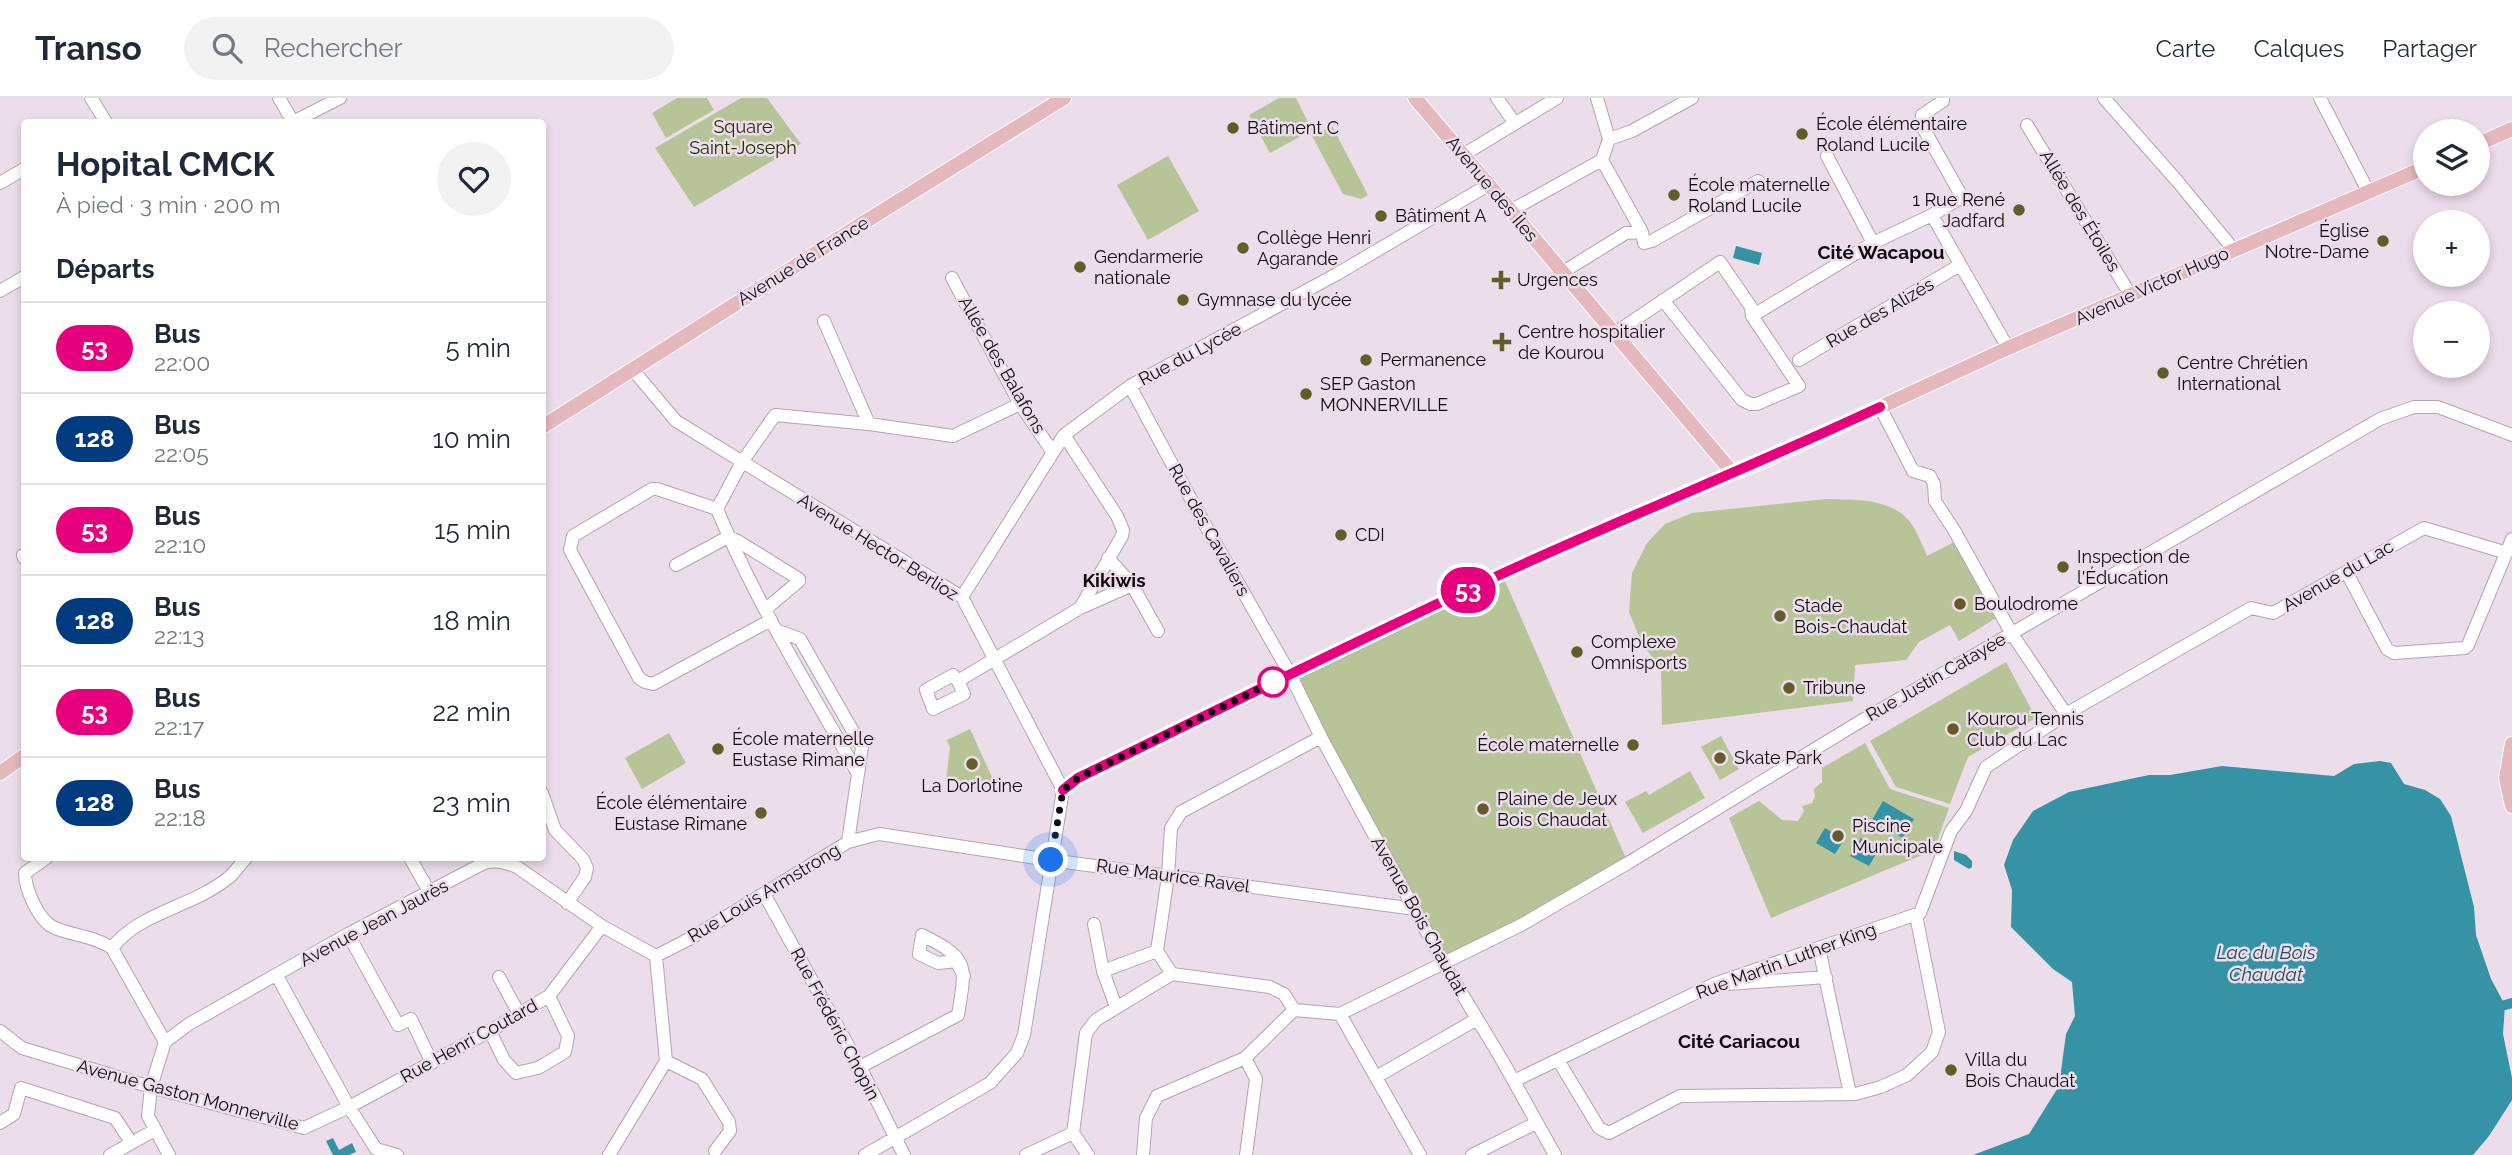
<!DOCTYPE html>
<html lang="fr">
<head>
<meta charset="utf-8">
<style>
	body { margin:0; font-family:Raleway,sans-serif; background:#f2f2f3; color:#1f2937; height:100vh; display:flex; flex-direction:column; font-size:26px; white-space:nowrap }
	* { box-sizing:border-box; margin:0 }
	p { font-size:23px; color:#747a83 }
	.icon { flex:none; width:38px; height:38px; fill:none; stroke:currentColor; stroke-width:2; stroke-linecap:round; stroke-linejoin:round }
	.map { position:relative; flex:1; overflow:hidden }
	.details { position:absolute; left:21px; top:21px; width:525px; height:742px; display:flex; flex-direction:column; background:#fff; border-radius:7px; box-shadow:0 4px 10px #0003 }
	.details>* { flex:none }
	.badge { padding:0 14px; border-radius:23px; font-size:24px; line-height:46px }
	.buttons { position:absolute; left:2413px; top:21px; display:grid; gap:14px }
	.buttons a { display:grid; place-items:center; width:77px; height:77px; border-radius:50%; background:#fff; box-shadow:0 4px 10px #0003; font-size:35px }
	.you { position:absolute; width:35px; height:35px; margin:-18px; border:5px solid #fff; border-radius:50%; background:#1a73e8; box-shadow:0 0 0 10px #1a73e833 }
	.map>.badge { position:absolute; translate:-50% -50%; box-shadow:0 0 0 4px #fff }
	h2 { padding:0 35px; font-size:26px; line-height:63px }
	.round { display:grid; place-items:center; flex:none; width:74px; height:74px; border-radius:37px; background:#f2f2f3 }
	.head { display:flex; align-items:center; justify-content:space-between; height:119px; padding:0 35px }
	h1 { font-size:33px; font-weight:700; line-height:52px }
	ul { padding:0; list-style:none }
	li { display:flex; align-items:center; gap:21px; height:91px; padding:0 35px; border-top:2px solid #e0e1e3 }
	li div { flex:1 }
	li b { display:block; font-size:26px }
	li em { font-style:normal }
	li .badge { min-width:77px; font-weight:700; text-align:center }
	header { display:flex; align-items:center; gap:42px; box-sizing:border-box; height:98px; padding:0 35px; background:#fff; border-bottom:2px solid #e0e1e3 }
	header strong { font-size:33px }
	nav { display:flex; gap:38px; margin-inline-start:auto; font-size:24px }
	.search { width:490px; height:63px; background:#f2f2f3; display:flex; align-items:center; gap:18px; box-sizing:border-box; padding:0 24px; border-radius:38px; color:#747a83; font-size:26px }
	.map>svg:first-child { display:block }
</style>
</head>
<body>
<header>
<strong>Transo</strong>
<div class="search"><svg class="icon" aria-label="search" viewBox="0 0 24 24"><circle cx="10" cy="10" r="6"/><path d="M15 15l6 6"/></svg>Rechercher</div>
<nav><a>Carte</a><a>Calques</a><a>Partager</a></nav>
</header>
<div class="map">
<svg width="2512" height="1057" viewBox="0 0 2512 1057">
	<rect width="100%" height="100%" fill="#ecddeb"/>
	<path fill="#b6c498" d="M677,0H707L714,12L666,40L652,15Z
		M741,0H767L801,46L694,109L655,50Z
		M1279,0H1296L1312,32L1270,55L1249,17Z
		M1332,28L1368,97L1361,101L1343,96L1312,38Z
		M1168,58L1199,113L1148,142L1117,87Z
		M1826,401C1856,402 1894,399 1913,428C1918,437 1923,448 1927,458L1956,443L1996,520L1959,543L1950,527L1919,544L1906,562L1855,567L1853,603L1662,627L1661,570L1642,546L1629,514L1632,475L1647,445L1665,426L1692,415Z
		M1502,476L1628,765L1444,866L1290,576Z
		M2006,564L2036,620L1968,659L1950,706L1896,689L1870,643Z
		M970,631L997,690L946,682L950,650L947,642Z
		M669,635L686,665L642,691L625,660Z
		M1721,638L1739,671L1720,682L1701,649Z
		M1865,645L1890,691L1949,710L1934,752L1771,820L1729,720L1759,703L1782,722L1798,723L1804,713L1802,708L1812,705L1815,698L1814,691L1822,684V670Z
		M1690,673L1705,700L1643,735L1625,704L1646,693L1649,697Z"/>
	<path fill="#3593a5" d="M1736,148L1762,155L1759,167L1733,160Z
		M2380,663L2391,665L2404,686L2425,692L2440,701L2451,718L2474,809L2476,837L2491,881L2505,907L2503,936L2512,980V1002L2489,1038L2473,1057H1973L2029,1036L2059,988L2066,936L2075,918L2072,884L2053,871L2011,829L2012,792L2004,767L2013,742L2033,713L2069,694L2149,677H2170L2222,668L2334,678L2354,666Z
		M1883,703L1914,721L1903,740L1872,722Z
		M1825,730L1844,742L1835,756L1816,745Z
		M1861,740L1879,751L1869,768L1850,758Z
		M1954,753L1966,757L1972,763V769L1969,771L1954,762Z
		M333,1040L339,1052L352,1045L356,1054L349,1057H333L326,1043Z"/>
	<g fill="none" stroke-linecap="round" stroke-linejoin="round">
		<path stroke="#3593a5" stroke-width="10" d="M2505,907L2512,905"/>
		<defs>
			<path id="minor" d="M91,0L106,24
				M279,0L293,24
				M1497,0L1514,24
				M1597,0L1609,41L1602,62L1642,134
				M2104,0L2178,84L2234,152
				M2320,0L2368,93
				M293,24L340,0
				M2027,27L2131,198
				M1609,41L1632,33L1692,0
				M1463,57L1557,0
				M1827,58L1873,145
				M0,85L24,71
				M1510,113L1602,62
				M1932,117L2008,250
				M1563,174L1626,135L1642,134L1644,145L1652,143L1758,83
				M952,180L1020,306L1052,353
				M0,193L24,179
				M1752,218L1873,145L1932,117L1962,99L1921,26L1922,17L1943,3V0
				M824,223L869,326
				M1615,235L1720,164L1751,209L1752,218L1799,288L1757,306H1751L1742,302L1663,202
				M1799,262L1960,167
				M633,272L676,323L962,499L1063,692L1024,937L1017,955L990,985L865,1057
				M1130,288L1200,418L1290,576L1321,639L1444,866L1502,962L1555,1057
				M1880,309L1913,373L1930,378L1934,386L1935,403L1954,432L2012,536L2066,616
				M717,411L657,391H652L573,438L570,452L639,580L645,584L653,586L771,522
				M23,457L24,460
				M676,467L728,439L736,442L799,481V483L766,511
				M2347,475L2387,551L2394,555L2465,550L2468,547L2512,441
				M1132,487L1158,533
				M962,499L1064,337L1130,288L1337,176L1488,87
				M1080,510L1132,487L1108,460
				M958,583L964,596L933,611L926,592L953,577L958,583L1080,510L1122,438L1123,432L1117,418L1064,337
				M858,676C809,589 755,503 717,411L742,364L775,317L869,326L953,338L1020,306
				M1063,692L1078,680L1502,476L1733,375
				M542,695L555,732L583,761L587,770L585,779L567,805
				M848,744L879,736L1050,762L1415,811
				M46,760L25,775C25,791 39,824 55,830C74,838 94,838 112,850
				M410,760L430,795
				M764,796L860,969L904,1057
				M1094,826L1103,873
				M348,836L398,927L411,921L432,965
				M1819,850L1850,996
				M656,858L693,839L848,744L862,649L800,541L778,533
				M1172,876L1157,853L1168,778L1171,730L1181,714L1321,639
				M277,878L349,1009L490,933L549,898L602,828
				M499,879L518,914
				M1728,886L1826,879
				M1116,909L1103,873L1157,853
				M1340,916L1420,1057
				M0,933L22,950L151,989L304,1030L349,1009L376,1051L397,1057
				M490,933L504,962L516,975L538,970L565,954L568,938L549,898
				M165,944L112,850C139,814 193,809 228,780C235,775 240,766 246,760
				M1245,960L1256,981L1246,1057
				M1558,962L1599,1030L1609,1035L1680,998L1855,996L1881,989L1907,977L1932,954L1939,934L1916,817
				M666,963L702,981L729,1024L730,1033L715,1053
				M860,969L958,917C966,867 970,861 922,837L919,856L938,865L956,863L964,878
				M1376,979L1477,921
				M1514,983L1714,886L1920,815L1951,733L1966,713L1986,669L2066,616L2251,510L2273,515L2424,430L2507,455
				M0,1025L14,1016L21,990L115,1020L131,1044
				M110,1057L155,1032
				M169,1057L148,1018L151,989L165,944L189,926L348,836L484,765C497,762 505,764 517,769L602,828L656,858L666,963L609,1057
				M1026,1057L1073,1035
				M1088,1057L1073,1035L1086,935L1096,922L1172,876L1270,889L1284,896L1294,912
				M1143,1057L1146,1020L1157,998L1245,960L1294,912L1340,916L1521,827L1628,765L1856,626L2380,321L2414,309H2438L2512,337
				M1472,1057L1536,1025"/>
			<path id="major" d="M1415,0L1733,375L1764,363L2008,250L2426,69
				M2478,46L2512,31
				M542,329L863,125L1064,0
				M2512,646L2506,680L2512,708
				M0,675L24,658"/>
		</defs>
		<use href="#minor" stroke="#b2a4b1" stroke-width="14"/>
		<use href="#major" stroke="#fff" stroke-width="16"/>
		<use href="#minor" stroke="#fff" stroke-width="12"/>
		<use href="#major" stroke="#e5b8bd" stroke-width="14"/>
	</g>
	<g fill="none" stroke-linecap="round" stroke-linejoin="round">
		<defs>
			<path id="line" d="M1063,692L1078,680C1224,609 1369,536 1517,469C1638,414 1760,365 1880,309"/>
		</defs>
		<use href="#line" stroke="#fff" stroke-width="16"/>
		<use href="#line" stroke="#e6007e" stroke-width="10"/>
		<path stroke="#0f0b0f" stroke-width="7" stroke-dasharray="0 12.6" d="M1051,762L1063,692L1078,680L1273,584"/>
	</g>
	<g fill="#635c28" stroke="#ecddeb" stroke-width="2.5">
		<circle cx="1233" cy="30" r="7"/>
		<circle cx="1802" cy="36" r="7"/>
		<circle cx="1674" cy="97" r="7"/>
		<circle cx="2019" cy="112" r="7"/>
		<circle cx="1381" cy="118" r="7"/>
		<circle cx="2383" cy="143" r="7"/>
		<circle cx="1243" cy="150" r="7"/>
		<circle cx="1080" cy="169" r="7"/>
		<path d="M1497.5 171.5h7v7h7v7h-7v7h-7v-7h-7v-7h7z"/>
		<circle cx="1183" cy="202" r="7"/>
		<path d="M1498.5 233.5h7v7h7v7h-7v7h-7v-7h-7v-7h7z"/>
		<circle cx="1366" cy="262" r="7"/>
		<circle cx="2163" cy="275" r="7"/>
		<circle cx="1306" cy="296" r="7"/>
		<circle cx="1341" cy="437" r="7"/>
		<circle cx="2063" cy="469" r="7"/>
		<circle cx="1960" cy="506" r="7"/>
		<circle cx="1780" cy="518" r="7"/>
		<circle cx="1577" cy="554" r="7"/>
		<circle cx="1789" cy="590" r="7"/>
		<circle cx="1953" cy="631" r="7"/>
		<circle cx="1633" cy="647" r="7"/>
		<circle cx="718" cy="651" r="7"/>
		<circle cx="1720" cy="660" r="7"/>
		<circle cx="972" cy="666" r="7"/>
		<circle cx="1483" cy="711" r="7"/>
		<circle cx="761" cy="715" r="7"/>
		<circle cx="1838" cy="738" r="7"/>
		<circle cx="1951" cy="972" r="7"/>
	</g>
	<circle fill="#fff" stroke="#e6007e" stroke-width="3.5" cx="1273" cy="584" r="14"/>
	<g text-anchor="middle" stroke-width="5" stroke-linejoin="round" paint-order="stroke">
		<g font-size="18" fill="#0f0b0f" stroke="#ecddeb" text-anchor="start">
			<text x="1816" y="32">École élémentaire<tspan x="1816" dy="21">Roland Lucile</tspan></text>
			<text x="1247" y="36">Bâtiment C</text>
			<text x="1688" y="93">École maternelle<tspan x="1688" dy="21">Roland Lucile</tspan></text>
			<text x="2005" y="108" text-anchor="end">1 Rue René<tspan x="2005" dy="21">Jadfard</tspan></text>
			<text x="1395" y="124">Bâtiment A</text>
			<text x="2369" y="139" text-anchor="end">Église<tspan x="2369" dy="21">Notre-Dame</tspan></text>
			<text x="1257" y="146">Collège Henri<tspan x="1257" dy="21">Agarande</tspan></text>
			<text x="1094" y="165">Gendarmerie<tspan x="1094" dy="21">nationale</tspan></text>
			<text x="1517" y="188">Urgences</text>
			<text x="1197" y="208">Gymnase du lycée</text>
			<text x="1518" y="240">Centre hospitalier<tspan x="1518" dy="21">de Kourou</tspan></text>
			<text x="1380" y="268">Permanence</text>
			<text x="2177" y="271">Centre Chrétien<tspan x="2177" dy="21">International</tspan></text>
			<text x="1320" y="292">SEP Gaston<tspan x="1320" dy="21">MONNERVILLE</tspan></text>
			<text x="1355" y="443">CDI</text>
			<text x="2077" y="465">Inspection de<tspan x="2077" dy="21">l'Éducation</tspan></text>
			<text x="1974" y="512">Boulodrome</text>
			<text x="1794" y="514">Stade<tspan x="1794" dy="21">Bois-Chaudat</tspan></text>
			<text x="1591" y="550">Complexe<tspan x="1591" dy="21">Omnisports</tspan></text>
			<text x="1803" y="596">Tribune</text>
			<text x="1967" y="627">Kourou Tennis<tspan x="1967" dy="21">Club du Lac</tspan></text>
			<text x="732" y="647">École maternelle<tspan x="732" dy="21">Eustase Rimane</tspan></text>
			<text x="1619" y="653" text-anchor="end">École maternelle</text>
			<text x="1734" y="666">Skate Park</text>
			<text x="972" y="694" text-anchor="middle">La Dorlotine</text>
			<text x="1497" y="707">Plaine de Jeux<tspan x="1497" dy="21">Bois Chaudat</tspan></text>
			<text x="747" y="711" text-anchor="end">École élémentaire<tspan x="747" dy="21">Eustase Rimane</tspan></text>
			<text x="1852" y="734">Piscine<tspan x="1852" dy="21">Municipale</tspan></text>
			<text x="1965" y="968">Villa du<tspan x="1965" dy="21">Bois Chaudat</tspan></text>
		</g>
		<g font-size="18" fill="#232e00" stroke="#ecddeb">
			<text x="743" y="35">Square<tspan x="743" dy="21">Saint-Joseph</tspan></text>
		</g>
		<g font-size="18" fill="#0f0b0f" stroke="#ecddeb">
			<text transform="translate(1492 91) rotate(50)" y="6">Avenue des Îles</text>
			<text transform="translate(2080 113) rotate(59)" y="6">Allée des Étoiles</text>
			<text transform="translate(803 163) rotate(-32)" y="6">Avenue de France</text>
			<text transform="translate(2152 188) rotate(-24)" y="6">Avenue Victor Hugo</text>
			<text transform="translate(1880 215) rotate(-30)" y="6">Rue des Alizés</text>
			<text transform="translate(1190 256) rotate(-28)" y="6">Rue du Lycée</text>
			<text transform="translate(1002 267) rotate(60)" y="6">Allée des Balafons</text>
			<text transform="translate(1209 432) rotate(61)" y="6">Rue des Cavaliers</text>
			<text transform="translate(878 449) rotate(32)" y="6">Avenue Hector Berlioz</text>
			<text transform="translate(2338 478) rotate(-30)" y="6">Avenue du Lac</text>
			<text transform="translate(1936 579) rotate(-30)" y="6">Rue Justin Catayée</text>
			<text transform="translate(1173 778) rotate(8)" y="6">Rue Maurice Ravel</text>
			<text transform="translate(764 795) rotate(-31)" y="6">Rue Louis Armstrong</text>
			<text transform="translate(1419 818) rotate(61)" y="6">Avenue Bois Chaudat</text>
			<text transform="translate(374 825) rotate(-28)" y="6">Avenue Jean Jaurès</text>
			<text transform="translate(1786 863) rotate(-20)" y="6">Rue Martin Luther King</text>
			<text transform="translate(835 926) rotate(62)" y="6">Rue Frédéric Chopin</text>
			<text transform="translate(469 943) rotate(-29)" y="6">Rue Henri Coutard</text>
			<text transform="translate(188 997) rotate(15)" y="6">Avenue Gaston Monnerville</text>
		</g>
		<g font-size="19" font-weight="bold" fill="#0f0b0f" stroke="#ecddeb">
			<text x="1881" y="161">Cité Wacapou</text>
			<text x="1114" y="489">Kikiwis</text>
			<text x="1739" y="950">Cité Cariacou</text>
		</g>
		<g font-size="19" font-style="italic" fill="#244d56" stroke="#ecddeb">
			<text x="2266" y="861">Lac du Bois<tspan x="2266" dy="22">Chaudat</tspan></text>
		</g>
	</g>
</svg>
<div class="buttons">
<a><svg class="icon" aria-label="layers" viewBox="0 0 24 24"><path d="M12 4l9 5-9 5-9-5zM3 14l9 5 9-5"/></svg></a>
<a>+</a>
<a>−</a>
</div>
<div class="you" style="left:1051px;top:762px"></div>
<b class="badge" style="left:1468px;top:492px;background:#e6007e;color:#fff">53</b>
<section class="details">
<div class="head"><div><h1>Hopital CMCK</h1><p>À pied · 3 min · 200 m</p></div><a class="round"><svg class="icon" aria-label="heart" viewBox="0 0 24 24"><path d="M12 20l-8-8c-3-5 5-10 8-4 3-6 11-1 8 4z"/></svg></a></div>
<h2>Départs</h2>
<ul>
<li><span class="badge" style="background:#e6007e;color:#fff">53</span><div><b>Bus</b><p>22:00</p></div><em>5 min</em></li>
<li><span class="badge" style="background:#003b80;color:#fff">128</span><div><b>Bus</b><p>22:05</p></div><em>10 min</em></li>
<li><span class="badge" style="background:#e6007e;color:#fff">53</span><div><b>Bus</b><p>22:10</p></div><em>15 min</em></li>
<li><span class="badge" style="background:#003b80;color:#fff">128</span><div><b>Bus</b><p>22:13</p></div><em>18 min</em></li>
<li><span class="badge" style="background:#e6007e;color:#fff">53</span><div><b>Bus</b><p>22:17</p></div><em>22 min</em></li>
<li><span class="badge" style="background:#003b80;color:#fff">128</span><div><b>Bus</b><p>22:18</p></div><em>23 min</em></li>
</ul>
</section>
</div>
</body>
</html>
